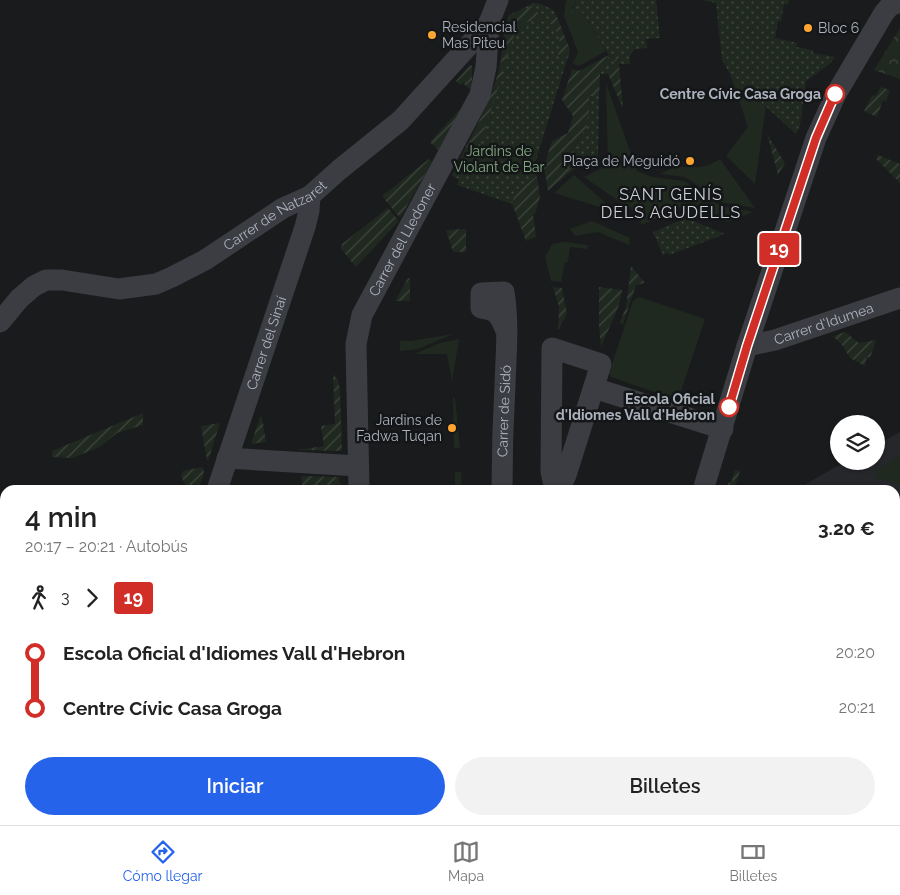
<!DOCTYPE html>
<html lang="es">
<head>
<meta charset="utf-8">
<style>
	body { margin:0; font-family:Raleway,sans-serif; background:#f2f2f2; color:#222; height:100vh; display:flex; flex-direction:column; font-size:19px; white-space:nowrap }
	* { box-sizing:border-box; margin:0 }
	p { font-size:16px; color:#767676 }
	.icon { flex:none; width:28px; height:28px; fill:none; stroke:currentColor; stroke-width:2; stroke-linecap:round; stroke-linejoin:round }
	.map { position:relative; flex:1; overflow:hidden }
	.details { position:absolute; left:0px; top:485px; width:900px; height:340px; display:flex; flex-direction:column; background:#fff; border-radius:15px 15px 0 0; box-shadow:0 1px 4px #0004 }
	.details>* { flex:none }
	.badge { padding:0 10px; border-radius:4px; font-size:18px; line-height:32px }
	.buttons { position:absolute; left:830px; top:415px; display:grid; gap:10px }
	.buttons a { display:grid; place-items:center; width:55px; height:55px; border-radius:50%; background:#fff; box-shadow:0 1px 4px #0004; font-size:25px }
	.map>.badge { position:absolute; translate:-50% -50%; box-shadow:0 0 0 2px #fff }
	.legs { display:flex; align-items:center; gap:8px; height:55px; padding:0 25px; font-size:16px }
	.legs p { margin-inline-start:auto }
	.head { display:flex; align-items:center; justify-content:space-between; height:85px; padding:0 25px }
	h1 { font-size:28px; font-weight:600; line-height:38px }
	.button { display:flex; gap:10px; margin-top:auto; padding:10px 25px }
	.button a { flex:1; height:58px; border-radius:30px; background:#2563eb; color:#fff; font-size:20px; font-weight:600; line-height:58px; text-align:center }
	.button a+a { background:#f2f2f2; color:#222 }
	ul { padding:0 25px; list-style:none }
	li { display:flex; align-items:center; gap:18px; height:55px; font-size:19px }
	li i { display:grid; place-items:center; width:8px; height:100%; margin:0 6px; background:currentColor }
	li i::after { content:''; width:12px; height:12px; margin:-6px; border:4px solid; border-radius:50%; background:#fff }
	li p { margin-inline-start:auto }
	li:first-child i { background:linear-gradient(#0000 50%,currentColor 0) }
	li:last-child i { background:linear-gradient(currentColor 50%,#0000 0) }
	.dock { display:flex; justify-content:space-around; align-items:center; height:70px; border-top:1px solid #e0e0e0; background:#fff; font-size:14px; color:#767676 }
	.dock a { display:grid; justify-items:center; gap:2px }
	.dock .selected { color:#2563eb }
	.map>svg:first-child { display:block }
</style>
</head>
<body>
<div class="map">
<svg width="900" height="825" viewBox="0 0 900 825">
	<defs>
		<pattern id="forest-crowns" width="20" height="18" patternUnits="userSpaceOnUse" patternTransform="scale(1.25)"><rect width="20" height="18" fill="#202920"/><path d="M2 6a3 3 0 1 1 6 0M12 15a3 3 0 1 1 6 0" fill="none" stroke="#3e463f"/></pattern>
		<pattern id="park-dots" width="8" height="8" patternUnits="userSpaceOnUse" patternTransform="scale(1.25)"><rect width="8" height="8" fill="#202920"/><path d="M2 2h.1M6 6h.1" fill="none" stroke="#3e463f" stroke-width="1.8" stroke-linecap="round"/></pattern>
		<pattern id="garden-furrows" width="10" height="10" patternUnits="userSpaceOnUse" patternTransform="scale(1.25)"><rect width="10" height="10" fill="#202920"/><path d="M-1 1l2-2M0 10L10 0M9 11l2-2" fill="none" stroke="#3e463f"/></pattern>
		<pattern id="water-waves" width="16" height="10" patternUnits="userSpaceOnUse" patternTransform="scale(1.25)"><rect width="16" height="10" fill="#2f3c43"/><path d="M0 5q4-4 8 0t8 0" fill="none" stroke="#4a565c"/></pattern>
	</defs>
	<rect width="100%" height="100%" fill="#1a1b1d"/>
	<path fill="#26272a" d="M900,432V825H692L693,820H895V490H799L800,484L804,485L846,461H876V445Z"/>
	<path fill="#202920" d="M566,0H577L572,8L582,12L606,51L579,66L573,64L578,52L564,16Z
		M730,74L766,106L755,184L726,156L748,127Z
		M606,83L637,171L652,177L684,181L721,206L753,212L728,222L683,204L682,206L642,225L628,204L627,207L584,177L608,165Z
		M720,159L755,208L721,202L685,177L661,174C677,162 689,170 705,166C710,165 715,162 720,159Z
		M574,175L616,212L554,193Z
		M592,221L630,238L629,245L598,232L575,236L570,229Z
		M565,242L588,245L587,249L570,247L568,262H565L561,282L551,281L545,257L552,244Z
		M639,297L705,319L679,397L675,399L611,377L609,373L633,301Z
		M453,334L418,349L400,351V341H411Z
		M459,339L452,382L447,354H414L440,343Z
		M453,398H455L460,448H454Z
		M900,456V485L877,478L876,470Z
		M455,472H461L462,490H455Z
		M0,610L5,612V739L0,737Z"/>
	<path fill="url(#forest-crowns)" d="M900,28V79L874,70Z
		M392,820H412L411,825H390Z"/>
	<path fill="url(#park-dots)" d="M577,0H656L660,38L646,39L647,48C635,49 629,49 630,64H619L618,55L608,74H600L609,55L582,12H571Z
		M701,0H789L788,5L784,4L781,21H778L775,38L797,43L796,47L813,50V53L835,57L831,63L806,81L800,125L796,134L730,74L722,60L716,3Z
		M533,3H538L554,10L570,50L533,170L537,176L515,193L512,204L457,185L459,179L452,176C472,135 500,92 503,45L502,44L509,15Z
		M588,95L599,96L598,159L575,169L560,168L586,128Z
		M686,218L725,234L669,255L668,253L663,255L653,232Z"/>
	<path fill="url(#garden-furrows)" d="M534,5L541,19C529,21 520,22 514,35L473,168L460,159C478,123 500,86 503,45L502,44L508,18Z
		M556,14L570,50L568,58L558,55C562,40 559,28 545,20Z
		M618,54L623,109L608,74Z
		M609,55L600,74L599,96H588L590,105L586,128L560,167L575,169L570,172L548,191L544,166L552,141L568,133L573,116L562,100L572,69L579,71Z
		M470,65L472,66V91L463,83L460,85L456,81Z
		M881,87L890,90L886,101L883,100L877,117L864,111L872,95L875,96Z
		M460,109L461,111L438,150L430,142Z
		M767,134L785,163L778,175Z
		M878,155L900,164V183L876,159Z
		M429,159L432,162L400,218L382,196Z
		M537,176L540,197L535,214H533L536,237L526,241L512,204L515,193Z
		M388,208L399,221L356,267L341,249L342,244Z
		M466,229V252H453L446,230Z
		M631,266L645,283L636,285L623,324L620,323L626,307Z
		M408,278L410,279V301H395Z
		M553,287L562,288L567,314L558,330L559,307Z
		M599,287L622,290L619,305L601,347L599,325Z
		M845,332L859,343L876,340L870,358L867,357L865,366L850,358L843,346L833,336Z
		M333,374L338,380L340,390L342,451L298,450L324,446L321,426L335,424Z
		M143,413V425L117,433L100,447L72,458L52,457V451Z
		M260,417H262L266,442L251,444Z
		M220,423L208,461H207L201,426Z
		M203,467L204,473L198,490H188L181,476L183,471Z
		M735,470L740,471L734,490H726L729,482L731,483Z
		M301,476L339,477L340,486L303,490Z"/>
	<path fill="url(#water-waves)" d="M602,820H661L659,825H601Z"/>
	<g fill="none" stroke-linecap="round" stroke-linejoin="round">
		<g stroke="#3b3d43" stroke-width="21">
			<path id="s1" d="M0,322L19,299L34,286L46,280H62L119,289L156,284L172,277L205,260L283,208L310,196L339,170L401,120L489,23L498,0"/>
			<path id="s2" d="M747,346L775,340L900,298"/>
			<path d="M594,388L723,429"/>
			<path d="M227,458L358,466"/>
			<path id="s3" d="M217,490L305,227L309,211L310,196"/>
			<path id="s4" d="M359,490L356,344L362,315L480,95L486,67L489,23"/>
			<path id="s5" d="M502,490C502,455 503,420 505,385C506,354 509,323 504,292L481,293V308C500,310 500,318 507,333"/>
			<path d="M555,490L551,471L552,348L601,364L566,475L559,490"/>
			<path d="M703,490L747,346L816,138L836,94L884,13L890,6L900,2"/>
			<path d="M0,563L5,565"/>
			<path d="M173,820L176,825"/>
			<path d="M274,820L277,825"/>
			<path d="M370,825L372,820"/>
		</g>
	</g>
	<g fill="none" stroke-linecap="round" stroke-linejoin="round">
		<defs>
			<path id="line-1" d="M729,407L747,346L816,138L835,94"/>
		</defs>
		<use href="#line-1" stroke="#fff" stroke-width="11"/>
		<use href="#line-1" stroke="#d02e26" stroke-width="8"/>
	</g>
	<g fill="#ffa531" stroke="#151618" stroke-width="2">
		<circle cx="808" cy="28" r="5"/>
		<circle cx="432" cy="35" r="5"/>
		<circle cx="690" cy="161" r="5"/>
		<circle cx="452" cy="428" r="5"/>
	</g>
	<g fill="#fff" stroke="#d02e26" stroke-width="2.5">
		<circle cx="835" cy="94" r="9"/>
		<circle cx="729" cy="407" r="9"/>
	</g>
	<g text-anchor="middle" stroke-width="5" stroke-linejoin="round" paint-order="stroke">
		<g font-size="14" fill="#acb3be" stroke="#151618" text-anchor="start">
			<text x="442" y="32">Residencial<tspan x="442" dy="16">Mas Piteu</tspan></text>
			<text x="818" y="33">Bloc 6</text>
			<text x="680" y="166" text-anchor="end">Plaça de Meguidó</text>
			<text x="442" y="425" text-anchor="end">Jardins de<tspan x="442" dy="16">Fadwa Tuqan</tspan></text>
		</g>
		<g font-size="14" font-weight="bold" fill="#acb3be" stroke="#151618" text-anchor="end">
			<text x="821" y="99">Centre Cívic Casa Groga</text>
			<text x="715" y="404">Escola Oficial<tspan x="715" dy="16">d'Idiomes Vall d'Hebron</tspan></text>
		</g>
		<g font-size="14" fill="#83aa82" stroke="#151618">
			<text x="499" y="156">Jardins de<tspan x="499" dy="16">Violant de Bar</tspan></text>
		</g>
		<g font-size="14" fill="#acb3be" stroke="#151618">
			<text dy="5" stroke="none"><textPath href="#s1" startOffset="312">Carrer de Natzaret</textPath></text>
			<text dy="5" stroke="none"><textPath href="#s4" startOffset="261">Carrer del Lledoner</textPath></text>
			<text dy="5" stroke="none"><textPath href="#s2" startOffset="80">Carrer d'Idumea</textPath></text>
			<text dy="5" stroke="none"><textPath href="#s3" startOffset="155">Carrer del Sinaí</textPath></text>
			<text dy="5" stroke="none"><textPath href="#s5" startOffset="79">Carrer de Sidó</textPath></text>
		</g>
		<g font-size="16" letter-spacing="1" fill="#ced2d9" stroke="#151618">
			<text x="671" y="200">SANT GENÍS<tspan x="671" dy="18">DELS AGUDELLS</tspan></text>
		</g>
	</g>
</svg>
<div class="buttons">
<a><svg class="icon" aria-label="layers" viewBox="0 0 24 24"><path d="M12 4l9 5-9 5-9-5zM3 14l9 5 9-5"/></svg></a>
</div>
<b class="badge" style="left:779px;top:249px;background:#d02e26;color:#fff">19</b>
<section class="details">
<div class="head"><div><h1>4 min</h1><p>20:17 – 20:21 · Autobús</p></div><b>3.20 €</b></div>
<div class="legs"><svg class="icon" aria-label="walk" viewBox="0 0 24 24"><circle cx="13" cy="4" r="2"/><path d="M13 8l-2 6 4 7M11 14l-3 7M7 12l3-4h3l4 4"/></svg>3<svg class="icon" aria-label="forward" viewBox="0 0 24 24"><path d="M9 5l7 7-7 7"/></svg><b class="badge" style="background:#d02e26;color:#fff">19</b></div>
<ul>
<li><i style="color:#d02e26"></i><b>Escola Oficial d'Idiomes Vall d'Hebron</b><p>20:20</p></li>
<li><i style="color:#d02e26"></i><b>Centre Cívic Casa Groga</b><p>20:21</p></li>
</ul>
<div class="button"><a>Iniciar</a><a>Billetes</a></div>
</section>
</div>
<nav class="dock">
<a class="selected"><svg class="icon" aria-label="directions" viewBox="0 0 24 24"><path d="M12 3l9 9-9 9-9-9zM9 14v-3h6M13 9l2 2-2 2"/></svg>Cómo llegar</a>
<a><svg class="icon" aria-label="map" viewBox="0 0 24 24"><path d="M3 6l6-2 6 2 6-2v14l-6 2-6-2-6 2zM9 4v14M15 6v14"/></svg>Mapa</a>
<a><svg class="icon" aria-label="tickets" viewBox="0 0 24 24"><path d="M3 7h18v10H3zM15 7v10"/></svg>Billetes</a>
</nav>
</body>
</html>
